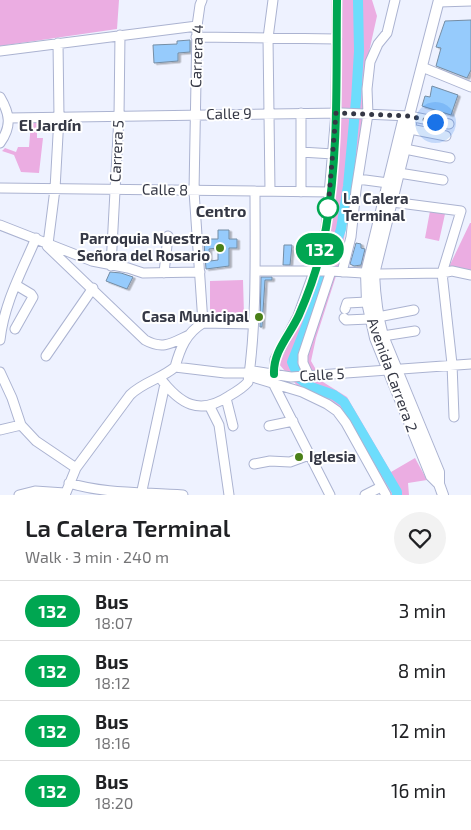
<!DOCTYPE html>
<html lang="en">
<head>
<meta charset="utf-8">
<style>
	body { margin:0; font-family:"Exo 2",sans-serif; background:#f2f2f2; color:#202124; height:100vh; display:flex; flex-direction:column; font-size:19px; white-space:nowrap }
	* { box-sizing:border-box; margin:0 }
	p { font-size:16px; color:#757577 }
	.icon { flex:none; width:28px; height:28px; fill:none; stroke:currentColor; stroke-width:2; stroke-linecap:round; stroke-linejoin:round }
	.map { position:relative; height:495px; overflow:hidden }
	.side { display:flex; flex-direction:column; background:#fff; flex:1 }
	.side>* { flex:none }
	.badge { padding:0 10px; border-radius:16px; font-size:18px; line-height:32px }
	.you { position:absolute; width:25px; height:25px; margin:-12px; border:4px solid #fff; border-radius:50%; background:#1a73e8; box-shadow:0 0 0 8px #1a73e833 }
	.map>.badge { position:absolute; translate:-50% -50%; box-shadow:0 0 0 2px #fff }
	.round { display:grid; place-items:center; flex:none; width:52px; height:52px; border-radius:26px; background:#f2f2f2 }
	.headline { display:flex; align-items:center; justify-content:space-between; height:85px; padding:0 25px }
	h1 { font-size:24px; font-weight:600; line-height:38px }
	ul { padding:0; list-style:none }
	li { display:flex; align-items:center; gap:15px; height:60px; padding:0 25px; border-top:1px solid #e0e0e0 }
	li div { flex:1 }
	li b { display:block; font-size:19px }
	li em { font-style:normal }
	li .badge { min-width:55px; font-weight:700; text-align:center }
	.map>svg:first-child { display:block }
</style>
</head>
<body>
<div class="map">
<svg width="471" height="495" viewBox="0 0 471 495">
	<defs>
		<filter id="shadow"><feDropShadow dx="2.5" dy="1.5" stdDeviation="0" flood-color="#0004"/></filter>
	</defs>
	<rect width="100%" height="100%" fill="#eef2ff"/>
	<path fill="#ebade2" d="M0,0H119L117,29L0,46Z
		M342,0H372L377,16L369,52L362,122L342,252L336,276L316,338L311,361L323,382L347,397L391,472L415,458L427,480L408,483L409,495H389L339,410L300,389L279,364L301,319L330,229L340,107Z
		M31,123H37V138H43L39,173L21,172L14,155L2,151L5,148L16,152L18,147H29Z
		M430,211L445,214L439,241L425,238Z
		M470,223H471V272L462,268L449,267Z
		M243,280L244,315H210V281Z"/>
	<g fill="none" stroke-linecap="round" stroke-linejoin="round">
		<path stroke="#6dddfc" stroke-width="10" d="M358,0L359,51L356,100L348,186L341,229L319,294L292,362L299,378L311,387L334,395L344,402L397,492V495"/>
	</g>
	<path fill="#96cbfc" stroke="#758da4" fill-rule="evenodd" filter="url(#shadow)" d="M471,20V70L467,78L436,66L441,48L436,47L445,21Z
		M190,40V52L178,53V61L154,63L153,45L177,44V41Z
		M432,86L458,95L451,115L422,106L425,96L430,97Z
		M218,230H229V239H237V248H229V266L206,269L204,243H210V239H218ZM218,248V260L210,261L209,249Z
		M356,243L361,244V248L365,249L361,265L354,266L350,264Z
		M284,245H292L290,265H283Z
		M110,272L121,273L133,277L127,289L106,281Z
		M261,277H272V280H265L262,327H260Z"/>
	<g fill="none" stroke-linecap="round" stroke-linejoin="round">
		<defs>
			<path id="minor" d="M202,0L200,5L197,26L194,191L203,323
				M439,2L471,1
				M196,37L337,39
				M0,51L197,26
				M422,67L471,87
				M0,97C10,114 12,126 0,143
				M9,118L342,113L409,116L449,124
				M410,129L446,136
				M405,149L450,158
				M301,152L333,154
				M399,173L443,180
				M358,179L388,183
				M0,188L330,192
				M270,191L268,38L273,0
				M301,192V113
				M392,202L461,211L442,273L452,364L454,417
				M0,225L92,261L128,268L143,273L200,272
				M48,244L55,189L59,117L58,43
				M47,246L145,340C163,350 172,343 189,335
				M111,266L119,116L120,35
				M255,271H331L379,274L442,273L452,271L471,275
				M342,272L351,237L356,190L368,114L367,89L370,62L378,44L387,33L395,0
				M164,273L168,236
				M345,309L347,303L367,302
				M378,317L414,310
				M344,318L346,320L369,319
				M203,323L253,324
				M15,329L33,297L31,294L16,285
				M383,336L415,331
				M0,340C4,303 22,271 36,238
				M46,356L93,288
				M175,367L225,373H245L253,371L291,377L471,364
				M175,367C180,349 186,333 203,323
				M0,372L12,398L21,425L36,441L76,468
				M249,376L302,392L327,404L337,411L346,423L386,495
				M309,376L303,363V355L331,271
				M160,378C180,404 199,416 229,396C236,392 243,388 248,382C257,321 255,253 255,191
				M226,398L233,426
				M210,407L219,425L229,495
				M269,426L293,421
				M0,430L21,425
				M254,464L270,461L290,462L309,455
				M69,483C105,494 145,492 183,495
				M19,495L35,491L65,493
				M65,495L76,468L130,395C143,382 161,379 175,367
				M141,495L165,384
				M330,495L273,383L275,359L298,316L314,272L326,229L336,113L337,0
				M365,495L381,487"/>
			<path id="major" d="M439,0L409,116L411,124L374,274C375,295 377,315 383,336L439,472V484L443,495
				M409,116L403,121L366,273L367,302L375,338L431,476L439,484"/>
		</defs>
		<use href="#minor" stroke="#abb3d1" stroke-width="11"/>
		<use href="#major" stroke="#abb3d1" stroke-width="12"/>
		<use href="#minor" stroke="#fff" stroke-width="9"/>
		<use href="#major" stroke="#fff" stroke-width="10"/>
	</g>
	<g fill="none" stroke-linecap="round" stroke-linejoin="round">
		<defs>
			<path id="line" d="M274,374C273,351 290,335 299,315C310,290 321,256 326,228C339,153 336,76 337,0"/>
		</defs>
		<use href="#line" stroke="#fff" stroke-width="11"/>
		<use href="#line" stroke="#00a651" stroke-width="8"/>
		<path stroke="#353845" stroke-width="5" stroke-dasharray="0 9" d="M328,208V210L336,113L409,116L435,122"/>
	</g>
	<circle fill="#fff" stroke="#00a651" stroke-width="2.5" cx="328" cy="208" r="10"/>
	<g fill="#4a8018" stroke="#fff" stroke-width="2">
		<circle cx="220" cy="248" r="5"/>
		<circle cx="259" cy="317" r="5"/>
		<circle cx="299" cy="457" r="5"/>
	</g>
	<g text-anchor="middle" stroke-width="4" stroke-linejoin="round" paint-order="stroke">
		<g font-size="15" fill="#353845" stroke="#fff">
			<text transform="translate(197 56) rotate(-88)" y="5">Carrera 4</text>
			<text transform="translate(229 114) rotate(-1)" y="5">Calle 9</text>
			<text transform="translate(117 151) rotate(-87)" y="5">Carrera 5</text>
			<text transform="translate(165 190) rotate(1)" y="5">Calle 8</text>
			<text transform="translate(322 375) rotate(-3)" y="5">Calle 5</text>
			<text transform="translate(392 375) rotate(70)" y="5">Avenida Carrera 2</text>
		</g>
		<g font-size="15" font-weight="bold" fill="#353845" stroke="#fff" text-anchor="start">
			<text x="343" y="204">La Calera<tspan x="343" dy="17">Terminal</tspan></text>
		</g>
		<g font-size="15" font-weight="bold" fill="#353845" stroke="#fff" text-anchor="end">
			<text x="210" y="244">Parroquia Nuestra<tspan x="210" dy="17">Señora del Rosario</tspan></text>
			<text x="249" y="322">Casa Municipal</text>
			<text x="309" y="462" text-anchor="start">Iglesia</text>
		</g>
		<g font-size="16" font-weight="bold" fill="#353845" stroke="#fff">
			<text x="50" y="131">El Jardín</text>
			<text x="221" y="217">Centro</text>
		</g>
	</g>
</svg>
<div class="you" style="left:435px;top:122px"></div>
<b class="badge" style="left:320px;top:249px;background:#00a651;color:#fff">132</b>
</div>
<section class="side">
<div class="headline"><div><h1>La Calera Terminal</h1><p>Walk · 3 min · 240 m</p></div><a class="round"><svg class="icon" aria-label="heart" viewBox="0 0 24 24"><path d="M12 20l-8-8c-3-5 5-10 8-4 3-6 11-1 8 4z"/></svg></a></div>
<ul>
<li><span class="badge" style="background:#00a651;color:#fff">132</span><div><b>Bus</b><p>18:07</p></div><em>3 min</em></li>
<li><span class="badge" style="background:#00a651;color:#fff">132</span><div><b>Bus</b><p>18:12</p></div><em>8 min</em></li>
<li><span class="badge" style="background:#00a651;color:#fff">132</span><div><b>Bus</b><p>18:16</p></div><em>12 min</em></li>
<li><span class="badge" style="background:#00a651;color:#fff">132</span><div><b>Bus</b><p>18:20</p></div><em>16 min</em></li>
</ul>
</section>
</body>
</html>
